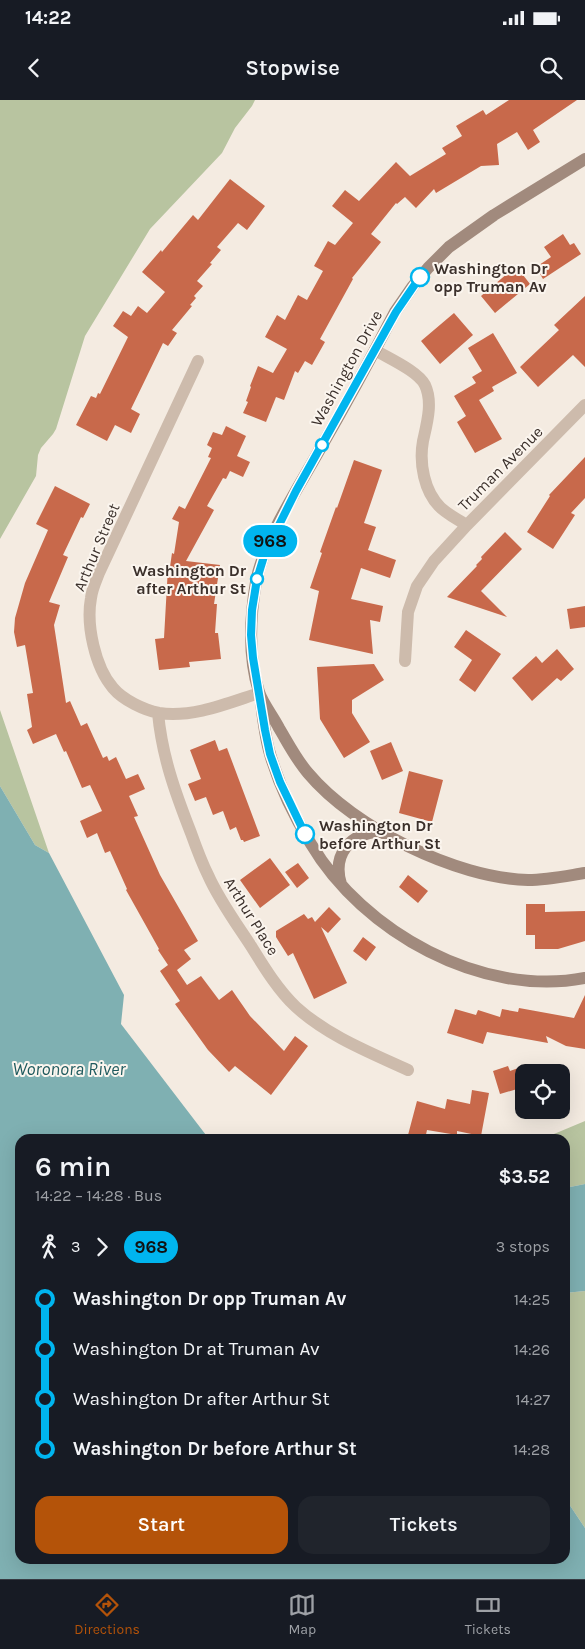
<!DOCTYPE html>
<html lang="en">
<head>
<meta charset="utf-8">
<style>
	body { margin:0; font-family:Karla,sans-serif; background:#20242c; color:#f1f3f6; height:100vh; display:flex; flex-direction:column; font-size:19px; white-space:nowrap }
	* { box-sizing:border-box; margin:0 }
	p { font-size:16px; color:#9ea1a6 }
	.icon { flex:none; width:28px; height:28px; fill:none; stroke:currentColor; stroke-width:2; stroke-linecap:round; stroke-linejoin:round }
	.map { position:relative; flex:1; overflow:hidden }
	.drawer { position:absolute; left:15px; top:1034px; width:555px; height:430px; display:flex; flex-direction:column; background:#171b24; border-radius:15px; box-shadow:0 5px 20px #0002 }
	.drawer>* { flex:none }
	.badge { padding:0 10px; border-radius:16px; font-size:18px; line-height:32px }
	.fabs { position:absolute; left:515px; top:964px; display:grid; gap:10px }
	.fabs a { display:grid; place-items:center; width:55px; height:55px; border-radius:10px; background:#171b24; box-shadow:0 5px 20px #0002; font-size:25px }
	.map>.badge { position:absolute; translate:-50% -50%; box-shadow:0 0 0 2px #fff }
	.legs { display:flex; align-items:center; gap:8px; height:55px; padding:0 20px; font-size:16px }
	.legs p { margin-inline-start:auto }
	.summary { display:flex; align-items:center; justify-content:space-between; height:85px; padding:0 20px }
	h1 { font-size:28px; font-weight:600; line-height:38px }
	.primary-button { display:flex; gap:10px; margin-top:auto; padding:10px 20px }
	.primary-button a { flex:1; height:58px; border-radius:15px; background:#b45309; color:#fff; font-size:20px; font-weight:600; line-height:58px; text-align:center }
	.primary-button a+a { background:#20242c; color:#f1f3f6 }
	ul { padding:0 20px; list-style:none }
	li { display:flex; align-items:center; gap:18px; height:50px; font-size:19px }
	li i { display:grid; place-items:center; width:8px; height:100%; margin:0 6px; background:currentColor }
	li i::after { content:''; width:12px; height:12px; margin:-6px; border:4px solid; border-radius:50%; background:#171b24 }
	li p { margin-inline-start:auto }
	li:first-child i { background:linear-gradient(#0000 50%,currentColor 0) }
	li:last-child i { background:linear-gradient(currentColor 50%,#0000 0) }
	.status { display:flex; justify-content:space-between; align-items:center; height:35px; padding:0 25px; background:#171b24; direction:ltr }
	.status svg { height:14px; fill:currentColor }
	header { display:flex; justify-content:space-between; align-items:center; height:65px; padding:0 20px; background:#171b24; font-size:22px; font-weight:600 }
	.tabs { display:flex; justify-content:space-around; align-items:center; height:70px; border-top:1px solid #363941; background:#171b24; font-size:14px; color:#9ea1a6 }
	.tabs a { display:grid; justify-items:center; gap:2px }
	.tabs .current { color:#b45309 }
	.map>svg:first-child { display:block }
</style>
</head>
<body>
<div class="status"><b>14:22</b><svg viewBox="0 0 49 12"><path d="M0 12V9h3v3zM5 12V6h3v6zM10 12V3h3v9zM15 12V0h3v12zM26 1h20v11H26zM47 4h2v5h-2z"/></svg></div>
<header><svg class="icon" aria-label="back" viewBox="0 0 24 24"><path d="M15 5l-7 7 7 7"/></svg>Stopwise<svg class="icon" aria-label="search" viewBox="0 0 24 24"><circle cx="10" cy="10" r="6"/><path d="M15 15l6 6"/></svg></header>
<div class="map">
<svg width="585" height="1479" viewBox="0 0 585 1479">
	<rect width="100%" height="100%" fill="#f4ebe1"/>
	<path fill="#b8c4a0" d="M0,0H255L252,6L235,28L222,53L150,129L85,236L56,329L53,334L41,348L38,355L36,376L0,439Z
		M0,610L49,753L35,745L0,686Z
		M585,1021V1084L565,1088V1039H542Z
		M585,1191V1428L565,1398V1193Z"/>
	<path fill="#7fb0b2" d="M0,686L35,745L49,753L124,895L121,924L209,1039H20V1459H565V1398L585,1428V1479H0Z
		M585,1084V1191L565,1193V1088Z"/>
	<path fill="#c8694b" d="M509,0H577L533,30L540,42L528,50L517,32L497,44L499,65L481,66L436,93L434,89L416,108L405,97L397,104L396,103L371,134L381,142L352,178L353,179L320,239L325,242L312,265L305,261L298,273L295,271L284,300L276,297L266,322L243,313L248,302L246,301L251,287L250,286L258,266L273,273L287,249L265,237L277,215L285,220L298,195L307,200L323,171L314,166L328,141L335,145L353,123L332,106L345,90L359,101L396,62L410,76L446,54L442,48L462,36L456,26L483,10L486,15Z
		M230,79L265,106L247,130L238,123L217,147L221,150L210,163L212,164L197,181L203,186L194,196L196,198L190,205L192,206L172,230L177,233L168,246L163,243L131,309L140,314L131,333L115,325L107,341L76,325L91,296L96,298L98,293L100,294L128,237L113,226L123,211L131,216L138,206L147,213L165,192L142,172L161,150L162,152L193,115L198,120Z
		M563,134L570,145L574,143L581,154L543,179L536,167L551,157L544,147Z
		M516,166L530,184L495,213L481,196Z
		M585,196V267L573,255L538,287L520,267L559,230L554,225Z
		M454,213L473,235L440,264L421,241Z
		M493,233L517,273L492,287L494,291L479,300L502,339L475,353L457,322L466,316L454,296L476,283L472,277L482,271L468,248Z
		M226,326L246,336L237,356L250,362L243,377L230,371L226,379L223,378L207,406L214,410L186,461L220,465L214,504H217L215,533H218L221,559L189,562L190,567L159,570L155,539L164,538L168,467H170L172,453L174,454L179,422L172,419L179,406L185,409L211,358L208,357L212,348L207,345L213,332L222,335Z
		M585,357V398L571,413L575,415L553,449L527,432L550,396L549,395Z
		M354,360L382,370L364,423L376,427L368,450L396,460L390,478L361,468L351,499L383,506L380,522L370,520L373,554L309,540L319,491L310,488L322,453L320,452L336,407L337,408Z
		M55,386L90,404L83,418L81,417L63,455L68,457L49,502L60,505L54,525L66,603L70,601L81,626L87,623L103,658L107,656L109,661L116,657L126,679L138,674L145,689L129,696L138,716L134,717L160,775L198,841L184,850L191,859L177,870L187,885L201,876L219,900L232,890L250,916L284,951L295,936L308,946L271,995L235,966L229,972L208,950L175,904L180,901L160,871L168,865L158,850L159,849L126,790L127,789L110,751L105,753L97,733L87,738L80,721L102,711L90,685L82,688L66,651L64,652L56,634L33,644L27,630L32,627L27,594L33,593L25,545L17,547L14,532L15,518L25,483L48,430L36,424Z
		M505,432L522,449L481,491L507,517L447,497L477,466L476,465L482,459L481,457Z
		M585,506V527L570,529L567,509Z
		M466,530L501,554L475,592L459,580L472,560L454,547Z
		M557,549L574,569L561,581L557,578L532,601L512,578L536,556L542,563Z
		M374,564L384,580L352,600V613L370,642L344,658L320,619L317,567Z
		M215,640L219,651L227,648L260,736L244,742L243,740H241L236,727L230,730L223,711L213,715L206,697L195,701L188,684L201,679L190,650Z
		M391,642L403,671L382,680L370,651Z
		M409,671L443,680L432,722L399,713Z
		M270,758L290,785L260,808L240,780Z
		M298,763L309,778L297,788L285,772Z
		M408,775L428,791L418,803L399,787Z
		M526,804H545V812L585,811V841L558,849H535V835H526Z
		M329,807L341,819L328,833L321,827L347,883L314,899L293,853L288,856L276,837V831L304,814L308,819L312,817L315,822Z
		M363,837L376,847L366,861L353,851Z
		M585,895V949L566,946L546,936L548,943L487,932L483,944L447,933L455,909L476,915L478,910L500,917L502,909L518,912L519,908L574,918Z
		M508,966L510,971L521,967L524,976V987L500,994L493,971Z
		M472,990L489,993L481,1036L457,1031V1035L427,1030L425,1039L408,1035L417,1001L445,1009L447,999L470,1004Z"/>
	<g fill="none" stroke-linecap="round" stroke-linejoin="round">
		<path stroke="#cdbbac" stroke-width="12" d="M375,250C388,258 418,271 425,285C433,302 427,323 423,341C419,363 424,392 441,408C449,415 458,420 467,425
			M198,261L99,473C96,481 92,489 91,498C86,525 95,567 113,588C123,600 144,610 159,613C193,618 228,603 259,593
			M405,561L408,512L417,486L434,461L467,425L585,305
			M158,613C162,656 175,692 191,733C196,747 201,761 208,775C219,800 236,823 251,846C264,867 278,890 296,907C328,936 369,952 408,970"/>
		<path stroke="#a18a7d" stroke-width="12" d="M585,59L494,115L449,147L428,168L413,186L395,212C371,258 346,304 320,349C299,387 264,439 256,482C250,517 248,557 259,592C263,604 273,616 279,628C288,643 296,659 308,673C354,728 456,778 528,780C547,780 566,776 585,773
			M261,602C263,619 265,637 270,654C279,685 294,716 311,744C363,832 482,898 585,878
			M341,784C332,755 350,733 379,732"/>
	</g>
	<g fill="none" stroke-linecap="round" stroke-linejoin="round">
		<defs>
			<path id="line-1" d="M305,734L280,682L270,654L265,630L253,558L251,535L252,510L257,479L265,453L296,391L396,212L420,177"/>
		</defs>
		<use href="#line-1" stroke="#fff" stroke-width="11"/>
		<use href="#line-1" stroke="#00b5ef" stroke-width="8"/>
	</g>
	<g fill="#fff" stroke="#00b5ef" stroke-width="2.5">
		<circle cx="420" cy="177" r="9"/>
		<circle cx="322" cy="345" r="6"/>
		<circle cx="257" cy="479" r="6"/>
		<circle cx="305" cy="734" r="9"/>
	</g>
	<g text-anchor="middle" stroke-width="4" stroke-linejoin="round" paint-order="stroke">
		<g font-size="16" font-weight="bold" fill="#3b302b" stroke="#fbf5ee" text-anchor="start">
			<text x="434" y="174">Washington Dr<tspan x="434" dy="18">opp Truman Av</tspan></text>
			<text x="246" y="476" text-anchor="end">Washington Dr<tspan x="246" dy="18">after Arthur St</tspan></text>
			<text x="319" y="731">Washington Dr<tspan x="319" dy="18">before Arthur St</tspan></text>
		</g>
		<g font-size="16" fill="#3b302b" stroke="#fbf5ee">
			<text transform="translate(346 268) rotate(-61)" y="6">Washington Drive</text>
			<text transform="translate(500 368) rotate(-45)" y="6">Truman Avenue</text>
			<text transform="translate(96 447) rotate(-67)" y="6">Arthur Street</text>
			<text transform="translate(252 816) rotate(58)" y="6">Arthur Place</text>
		</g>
		<g font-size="18" font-style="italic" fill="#1f5a5e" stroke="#fbf5ee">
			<text x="69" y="975">Woronora River</text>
		</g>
	</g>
</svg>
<div class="fabs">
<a><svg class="icon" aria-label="locate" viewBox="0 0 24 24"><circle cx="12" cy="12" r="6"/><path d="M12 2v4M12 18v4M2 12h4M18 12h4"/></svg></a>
</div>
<b class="badge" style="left:270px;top:441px;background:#00b5ef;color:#111">968</b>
<section class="drawer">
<div class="summary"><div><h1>6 min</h1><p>14:22 – 14:28 · Bus</p></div><b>$3.52</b></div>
<div class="legs"><svg class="icon" aria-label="walk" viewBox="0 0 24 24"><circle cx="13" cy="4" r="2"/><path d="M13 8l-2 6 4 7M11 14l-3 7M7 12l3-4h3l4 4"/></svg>3<svg class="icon" aria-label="forward" viewBox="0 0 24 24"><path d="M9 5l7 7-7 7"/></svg><b class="badge" style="background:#00b5ef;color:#111">968</b><p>3 stops</p></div>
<ul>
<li><i style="color:#00b5ef"></i><b>Washington Dr opp Truman Av</b><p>14:25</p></li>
<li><i style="color:#00b5ef"></i><span>Washington Dr at Truman Av</span><p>14:26</p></li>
<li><i style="color:#00b5ef"></i><span>Washington Dr after Arthur St</span><p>14:27</p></li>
<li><i style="color:#00b5ef"></i><b>Washington Dr before Arthur St</b><p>14:28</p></li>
</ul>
<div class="primary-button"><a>Start</a><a>Tickets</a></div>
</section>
</div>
<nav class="tabs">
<a class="current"><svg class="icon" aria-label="directions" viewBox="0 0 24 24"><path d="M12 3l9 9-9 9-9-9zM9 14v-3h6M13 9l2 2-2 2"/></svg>Directions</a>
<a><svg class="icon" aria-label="map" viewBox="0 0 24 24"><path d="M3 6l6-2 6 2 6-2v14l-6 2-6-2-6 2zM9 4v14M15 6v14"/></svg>Map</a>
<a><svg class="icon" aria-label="tickets" viewBox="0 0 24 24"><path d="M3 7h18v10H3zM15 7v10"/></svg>Tickets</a>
</nav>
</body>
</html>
